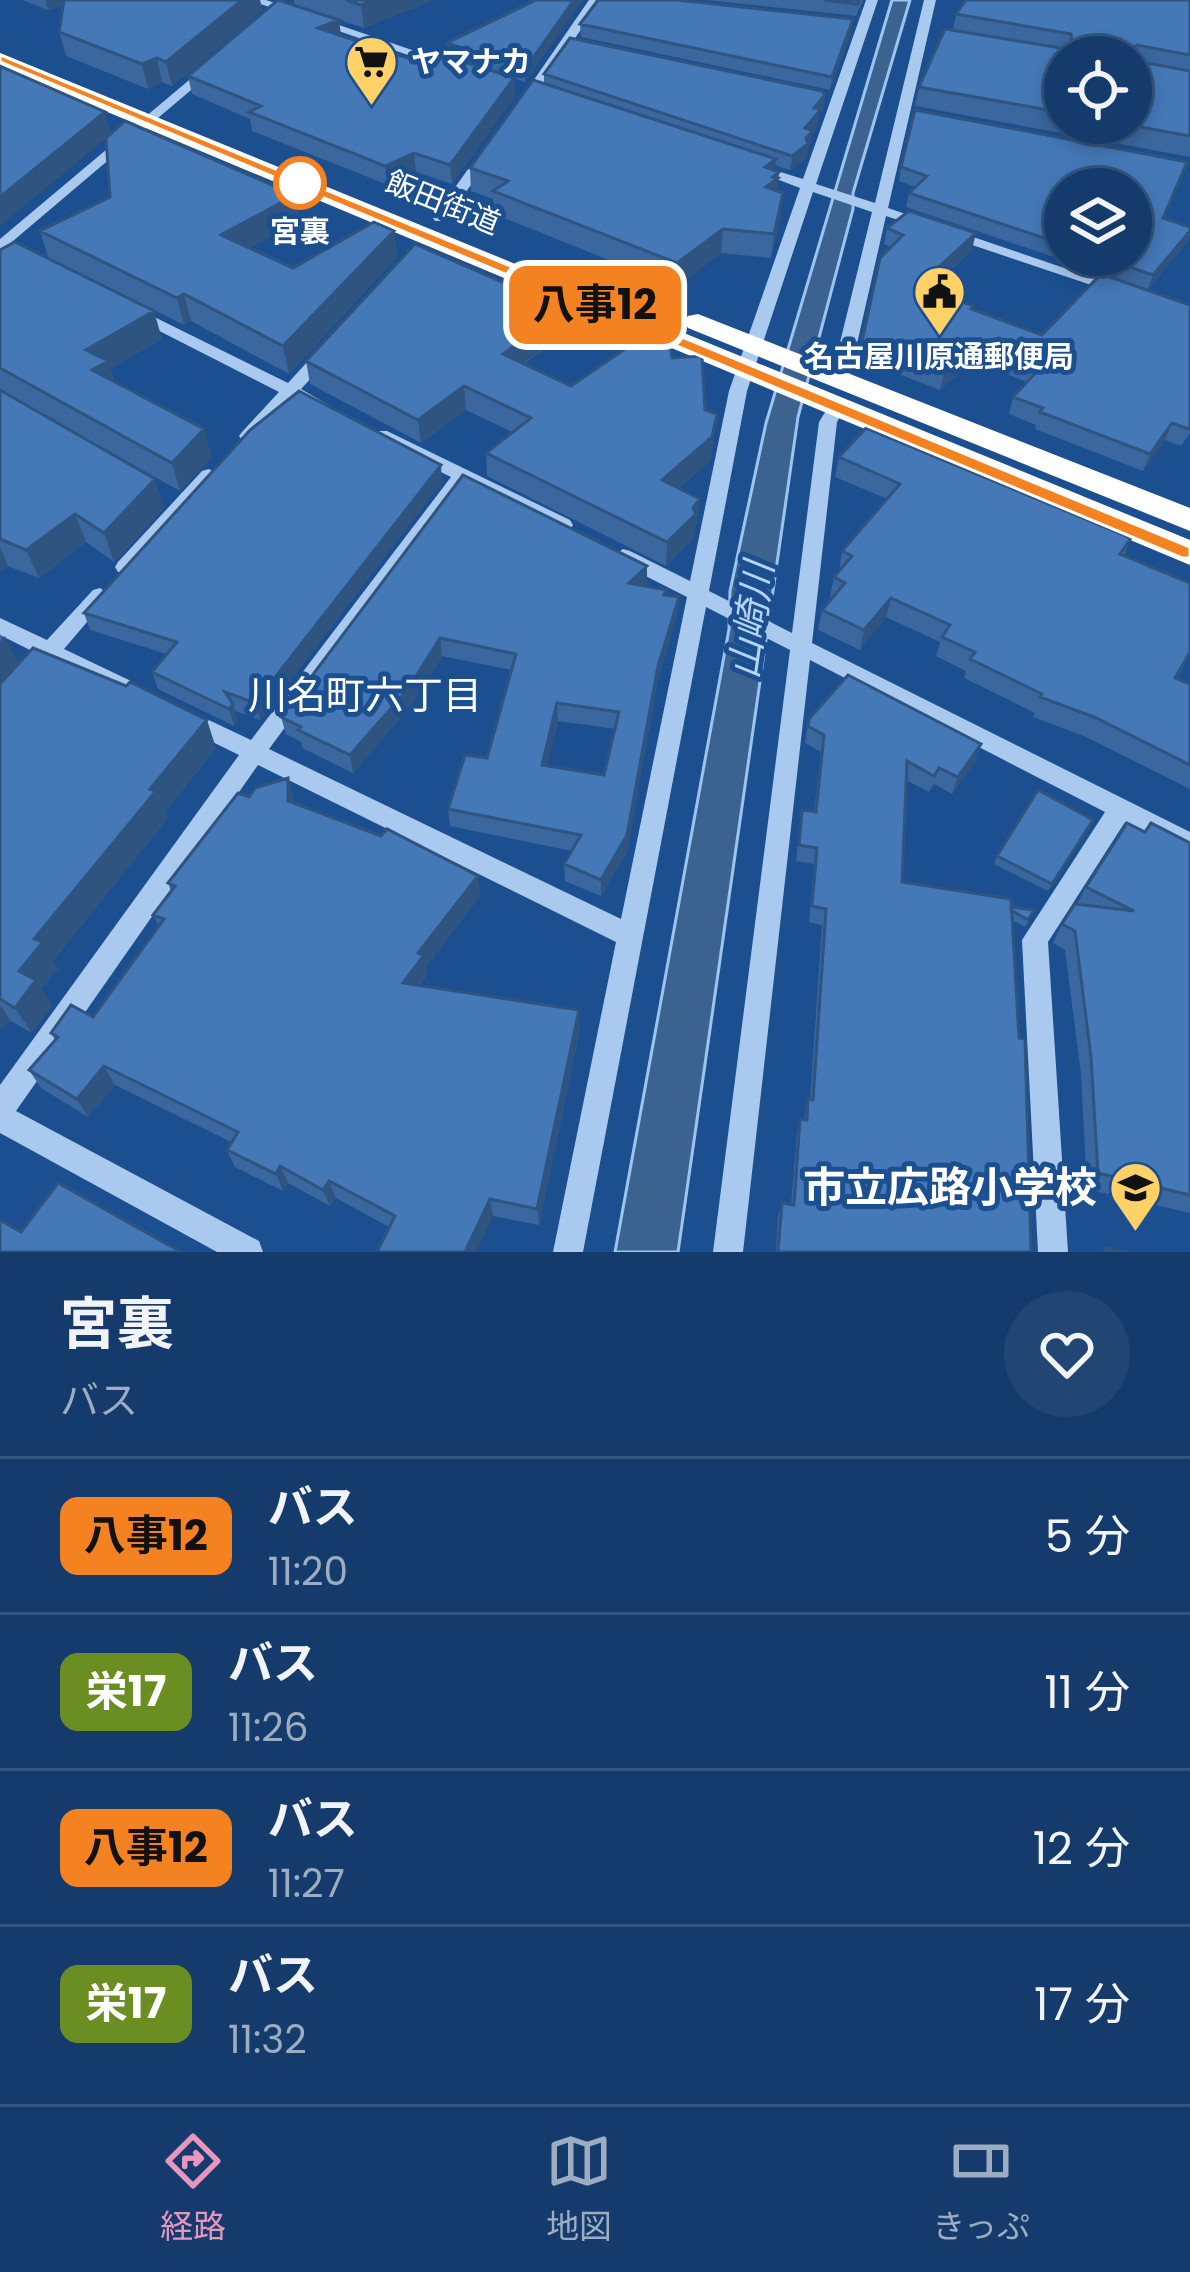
<!DOCTYPE html>
<html lang="ja">
<head>
<meta charset="utf-8">
<style>
	body { margin:0; font-family:Poppins,"Noto Sans JP",sans-serif; background:#214673; color:#f1f3f6; height:100vh; display:flex; flex-direction:column; font-size:45px; white-space:nowrap }
	* { box-sizing:border-box; margin:0 }
	p { font-size:39px; color:#9dadc1 }
	.icon { flex:none; width:66px; height:66px; fill:none; stroke:currentColor; stroke-width:2; stroke-linecap:round; stroke-linejoin:round }
	.map { position:relative; height:1252px; overflow:hidden }
	.details { display:flex; flex-direction:column; background:#143b6b; flex:1 }
	.details>* { flex:none }
	.badge { padding:0 24px; border-radius:18px; font-size:42px; line-height:78px }
	.buttons { position:absolute; left:1044px; top:36px; display:grid; gap:24px }
	.buttons a { display:grid; place-items:center; width:108px; height:108px; border-radius:50%; background:#143b6b; box-shadow:0 6px 18px #0003,0 0 0 3px #33557e; font-size:60px }
	.map>.badge { position:absolute; translate:-50% -50%; box-shadow:0 0 0 6px #fff }
	.round { display:grid; place-items:center; flex:none; width:126px; height:126px; border-radius:63px; background:#214673 }
	.overview { display:flex; align-items:center; justify-content:space-between; height:204px; padding:0 60px }
	h1 { font-size:57px; font-weight:700; line-height:90px }
	ul { padding:0; list-style:none }
	li { display:flex; align-items:center; gap:36px; height:156px; padding:0 60px; border-top:3px solid #33557e }
	li div { flex:1 }
	li b { display:block; font-size:45px }
	li em { font-style:normal }
	li .badge { min-width:132px; font-weight:700; text-align:center }
	.tabs { display:flex; justify-content:space-around; align-items:center; height:168px; border-top:3px solid #33557e; background:#143b6b; font-size:33px; color:#9dadc1 }
	.tabs a { display:grid; justify-items:center; gap:6px }
	.tabs .active { color:#e797bd }
	.map>svg:first-child { display:block }
</style>
</head>
<body>
<div class="map">
<svg width="1190" height="1252" viewBox="0 0 1190 1252">
	<rect width="100%" height="100%" fill="#1b4f8f"/>
	<path fill="#3c6290" stroke="#9cc4f0" stroke-width="3" d="M892,0H910L853,193V209L798,417L678,1252H615L729,629L730,591L766,423Z"/>
	<g fill="none" stroke-linecap="round" stroke-linejoin="round">
		<path fill="#a9c9ee" fill-rule="evenodd" d="M249,0H266L444,61L434,64Z
			M589,0H601L529,106H519L518,103Z
			M866,0H878L816,184L875,203L924,0H936L888,208L1129,290L1121,295L1115,293L886,216L849,379L846,383H834L831,379L872,212L813,192L747,391L709,591L792,633L819,422L832,401H844L847,405L837,422L812,643L1190,832V854L1125,822L1048,942L1068,1252H1038L1022,940L1105,812L810,660L743,1252H713L790,650L706,607L583,1252H553L616,942L258,765L16,1111L259,1241L263,1252H217L0,1133V1085L239,755L180,726L177,720L180,714H196L251,740L451,477L375,439L372,435L375,431H387L570,520L573,525L570,530H556L465,484L269,749L621,919L687,597L616,561L613,556L623,549L630,551L690,581L729,391L800,188L745,167L752,163L803,179Z
			M207,65L217,68L0,252V239Z
			M479,154L491,157L445,221H435L433,218Z
			M134,307L288,383L319,349H331V357L301,389L330,406L321,411L292,398L254,440H242L239,436L242,432L279,392L128,315V309Z
			M209,469L218,475L216,479L132,572H118L115,567L118,562L202,471Z
			M100,588L110,595L64,649L131,681L134,687L131,693H115L53,662L41,669L33,667L30,661L36,653L0,635V618L47,640L93,590Z"/>
		<path fill="#fff" fill-rule="evenodd" d="M0,53L1190,540V565L0,67Z
			M698,314L1190,508V531L688,328L684,322L688,316Z"/>
	</g>
	<path fill="#3a679d" fill-rule="evenodd" d="M22,0H260L262,10L172,86L162,82L148,89L66,56L59,32L63,5L48,10Z
		M294,0H433L364,28L294,5Z
		M536,0L525,82L448,56L447,43Z
		M706,0H863L856,16Z
		M1190,0V157L915,106L919,87L953,30L956,14ZM1065,57L1131,123H1065Z
		M339,20L341,36L515,96L452,184L416,172L388,185L252,131L250,119L192,94L188,76Z
		M580,24L851,32L830,90L581,37Z
		M544,74L825,95L823,109L819,113L817,127L812,132L806,158L790,170L775,165L774,170L779,172L777,191L783,193L780,217L771,258L721,253L676,287L494,214L493,199L471,191L470,168L544,84Z
		M111,133L295,195L299,221L250,248L293,268L394,231L397,257L289,374L191,321L184,325L48,257L40,231L110,197L106,139Z
		M901,167L1182,176L1164,218L1190,227V234L1187,242L1148,289L906,207L909,193L916,187L899,181ZM1065,189L1131,255H1065Z
		M887,228L972,250L929,290L974,306L973,310L1042,335L1190,305V433L1181,446L1165,440L1143,471L1035,429L1036,425L1009,414L1013,397L1027,382L972,361L940,390L860,359L880,258L891,247L884,244Z
		M0,250L162,339L110,369L114,381L212,457L180,491L28,406L164,508L114,562L86,542L39,578L8,566L0,572Z
		M509,285L573,304V327L524,364L571,386L672,358L705,410L717,414L710,461L679,488L700,499L694,538L666,566L487,476L486,453L512,432L466,410L421,443L310,384L306,361Z
		M839,457L1131,538L1124,556L1190,583V655L1177,678L1190,684V789L1086,737L1033,717L1035,713L964,678L966,671L936,656L940,642L886,617L860,650L818,630L822,610L832,598L830,597L834,577L839,571L842,551L887,499L835,477Z
		M463,475L647,584L644,586L665,595L677,615L657,683L627,852L601,896L565,881L564,864L572,851L450,826L448,809L487,758L511,670L442,656L410,707L353,773L302,748L301,742L286,734L281,717ZM558,721L615,729L604,775L547,766Z
		M442,482L260,720L235,711L238,721L234,726L158,689L152,672L167,654L90,630L84,613Z
		M0,634L18,664L216,748L165,812L167,819L53,961L58,969L41,989L52,1006L32,1033L11,1021L0,1029Z
		M809,719L981,744L976,760L952,794L934,784L929,792L906,780L902,882L1011,907L1031,918L1025,927L1012,920L1031,1252H776L778,1216L782,1203L791,1205L797,1133L800,1119L804,1120L808,1099L810,1100L822,925L809,922L814,864L796,861L802,810L814,812L821,752L805,743Z
		M249,797L294,799V803L480,896L426,967L427,975L419,986L580,1029L539,1225L493,1216L389,1227L336,1198L330,1206L288,1183L283,1191L235,1167L227,1150L231,1142L115,1085L88,1117L41,1088L29,1070L55,1040L51,1033L93,1017L159,927L153,915L171,891L168,883Z
		M1093,820L1048,891L994,864L997,856Z
		M1145,832L1190,843V1213L1087,1189L1081,1074L1065,950L1053,943L1062,924L1077,904L1086,887Z"/>
	<path fill="#305480" d="M45,0H73V1L48,10Z
		M242,0H260L262,10L172,86L166,62Z
		M373,0H433L364,28L361,5Z
		M574,0H583L525,82V69Z
		M853,19L851,32L830,90L832,77Z
		M339,20L341,38L318,28Z
		M157,58L162,82L148,89L142,64Z
		M514,78L515,96L452,184L450,165Z
		M825,95L823,109L819,113L817,127L813,132L806,158L790,170L792,156L814,108Z
		M105,112L111,134L0,226V197Z
		M414,153L416,172L388,185L385,166Z
		M776,159L774,176L779,172L777,195L764,211L765,167Z
		M783,193L780,217L771,258L774,234Z
		M295,195L299,221L227,261L221,235Z
		M723,229L721,253L676,287L677,263Z
		M394,231L397,257L289,374L283,346Z
		M1190,231L1187,242L1148,289L1153,275Z
		M976,233L972,250L915,302L918,286Z
		M184,294L191,321L184,325L177,298Z
		M573,304V327L505,377L503,354Z
		M154,311L162,339L110,369L116,389L102,398L86,350Z
		M976,344L972,361L940,390L944,373Z
		M464,386L466,410L421,443L418,420Z
		M717,414L710,461L660,504L662,480Z
		M1172,423L1165,440L1143,471L1150,454Z
		M204,429L212,457L180,491L172,463Z
		M441,465L442,482L260,720L255,703Z
		M155,479L164,508L114,562L104,533Z
		M700,499L694,538L666,566L667,542Z
		M75,514L86,542L39,578L26,550Z
		M0,547L8,566L0,572Z
		M647,566V584L628,601L629,583Z
		M679,597L677,615L657,683L627,852L601,896V880L658,666Z
		M891,598L886,617L860,650L864,630Z
		M5,636L19,665L0,685V642Z
		M440,638L442,656L410,707L353,773L350,755Z
		M557,703L558,721L543,783L542,765Z
		M233,704L238,721L234,726L229,709Z
		M207,720L216,748L165,812L167,819L53,961L58,969L41,989L52,1006L32,1033L15,1008L19,971L34,939L150,789Z
		M981,744L976,760L952,794L958,777Z
		M288,778L294,799V822L288,801Z
		M478,876L480,896L426,967L427,975L407,1002L403,983L418,953Z
		M0,1005L11,1021L0,1029Z
		M579,1010L580,1029L539,1225L537,1209Z
		M104,1066L115,1085L88,1117L77,1099Z
		M280,1166L288,1183L283,1191L276,1174Z
		M329,1181L336,1198L330,1206L323,1190Z
		M490,1199L493,1216L476,1252H465Z"/>
	<path fill="#4478b7" stroke="#305480" stroke-width="3" fill-rule="evenodd" d="M64,0H242L166,62L157,58L142,64L59,32Z
		M278,0L339,20L318,28L407,58L425,49L514,78L450,165L414,153L385,166L249,112L261,106L188,76Z
		M346,0H373L361,5Z
		M536,0H574L525,69L447,43Z
		M598,0H677L853,19L832,77L580,24Z
		M824,0H859L858,4Z
		M966,0H1190V55L1137,45L1132,49L1136,61L1190,71V136L1119,123H1131V57H1065V113L919,87L945,29L1073,50L1071,34L956,14Z
		M570,38L822,91L825,95L814,108L820,109L818,113L805,128L813,131L806,138L808,144L792,156L544,74Z
		M0,66L105,112L0,197Z
		M533,80L776,159L765,167L779,172L773,177L778,178L766,187L783,193L774,234L723,229L677,263L493,191L508,181L470,168Z
		M915,110L1187,162L1163,218L1190,227V231L1153,275L1094,255H1131V189H1065V245L909,193L927,176L901,167Z
		M125,121L295,195L221,235L293,268L374,222L394,231L283,346L184,294L177,298L40,231L110,197L106,138Z
		M909,211L976,233L918,286L974,306L971,309L1042,335L1101,274L1190,305V426L1188,429L1172,423L1150,454L1040,412L1043,408L1013,397L1040,368L976,344L944,373L862,342L880,258L903,235L887,228Z
		M15,242L154,311L86,350L108,361L92,370L204,429L172,463L0,368V250Z
		M415,244L509,285L516,280L573,304L503,354L571,386L647,334L670,344L672,358L702,356L705,410L717,414L712,437L662,480L700,499L693,508L696,514L667,542L486,453L531,418L464,386L418,420L306,361Z
		M0,390L155,479L104,533L75,514L26,550L0,539Z
		M299,391L441,465L255,703L225,692L233,704L229,709L152,672L177,642L84,613L250,430Z
		M866,428L1131,538L1120,554L1190,583V652L1175,678L1190,684V765L1094,717L1040,697L1042,694L970,659L975,652L942,637L950,625L891,598L864,630L822,610L845,583L834,577L852,556L842,551L900,484L839,457Z
		M463,475L647,566L629,583L666,590L664,595L679,597L658,666L627,835L601,880L564,864L581,835L448,809L465,755L487,758L516,654L440,638L408,689L350,755L298,730L301,727L281,717ZM557,703L619,712L604,775L542,765Z
		M33,648L126,686L130,682L207,720L150,789L156,791L34,939L43,942L19,971L36,980L15,1008L0,999V684Z
		M848,675L981,744L958,777L939,768L934,776L907,761L902,882L1011,899L1019,1038L1025,1039L1031,1252H778L782,1203L794,1205L800,1119L807,1120L808,1099L813,1100L826,909L812,906L817,848L799,845L802,810L816,812L824,735L808,726L809,719Z
		M288,778V801L381,836L387,829L478,876L418,953L424,955L403,983L579,1010L537,1209L490,1199L465,1252H377L395,1216L329,1181L323,1190L280,1166L276,1174L227,1150L238,1132L104,1066L77,1099L29,1070L58,1037L51,1033L71,1005L93,1017L164,919L153,915L175,886L168,883L238,793L249,797L255,788Z
		M1038,790L1093,820L1052,884L997,856Z
		M1127,823L1145,832L1151,823L1190,843V1195L1098,1173L1091,1057L1075,931L1062,924L1075,904L1134,911L1086,887Z
		M1011,907L1034,910L1028,920L1011,910Z
		M58,1183L181,1252H0V1220L21,1232Z
		M1104,1248L1127,1252H1105Z"/>
	<path fill="#f58220" stroke="#fff" stroke-width="3" d="M0,55L1190,547V558H1182L0,62Z"/>
	<defs>
		<symbol id="supermarket-pin" viewBox="-11 -11 22 30"><path d="M0 17L-7.5 6A9.5 9.5 0 1 1 7.5 6Z" fill="#ffd166" stroke="#1b4f8f"/><path d="M-6-5.5h2.5l.6 2H6L4.5 2H-2.5L-4.4-4H-6ZM-1.5 3.2a1.3 1.3 0 1 0 .1 0ZM3 3.2a1.3 1.3 0 1 0 .1 0Z" fill="#111"/></symbol>
		<symbol id="civic-pin" viewBox="-11 -11 22 30"><path d="M0 17L-7.5 6A9.5 9.5 0 1 1 7.5 6Z" fill="#ffd166" stroke="#1b4f8f"/><path d="M-.6-6.5H3V-4.5H.6V-3L4-1V1h2V6H-6V1h2V-1L-.6-3ZM-1.2 2.5V6h2.4V2.5Z" fill="#111"/></symbol>
		<symbol id="school-pin" viewBox="-11 -11 22 30"><path d="M0 17L-7.5 6A9.5 9.5 0 1 1 7.5 6Z" fill="#ffd166" stroke="#1b4f8f"/><path d="M0-5L7-2L0 1L-7-2ZM-4 1L0 2.5L4 1V4Q0 6-4 4Z" fill="#111"/></symbol>
	</defs>
	<g fill-rule="evenodd">
		<use href="#supermarket-pin" x="342" y="32" width="59" height="81"/>
		<use href="#civic-pin" x="910" y="262" width="59" height="81"/>
		<use href="#school-pin" x="1106" y="1158" width="59" height="81"/>
	</g>
	<circle fill="#fff" stroke="#f58220" stroke-width="6" cx="300" cy="183" r="24"/>
	<g text-anchor="middle" stroke-width="10" stroke-linejoin="round" paint-order="stroke">
		<g font-size="30" font-weight="bold" fill="#fff" stroke="#1b4f8f" text-anchor="start">
			<text x="411" y="72">ヤマナカ</text>
			<text x="939" y="367" text-anchor="middle">名古屋川原通郵便局</text>
		</g>
		<g font-size="30" fill="#fff" stroke="#1b4f8f">
			<text transform="translate(443 203) rotate(22)" y="10">飯田街道</text>
		</g>
		<g font-size="30" font-weight="bold" fill="#fff" stroke="#1b4f8f">
			<text x="300" y="242">宮裏</text>
		</g>
		<g font-size="39" font-style="italic" fill="#b5d3f5" stroke="#1b4f8f">
			<text transform="translate(751 620) rotate(-82)" y="14">山崎川</text>
		</g>
		<g font-size="39" fill="#fff" stroke="#1b4f8f">
			<text x="365" y="709">川名町六丁目</text>
		</g>
		<g font-size="42" font-weight="bold" fill="#fff" stroke="#1b4f8f" text-anchor="end">
			<text x="1097" y="1202">市立広路小学校</text>
		</g>
	</g>
</svg>
<div class="buttons">
<a><svg class="icon" aria-label="locate" viewBox="0 0 24 24"><circle cx="12" cy="12" r="6"/><path d="M12 2v4M12 18v4M2 12h4M18 12h4"/></svg></a>
<a><svg class="icon" aria-label="layers" viewBox="0 0 24 24"><path d="M12 4l9 5-9 5-9-5zM3 14l9 5 9-5"/></svg></a>
</div>
<b class="badge" style="left:595px;top:305px;background:#f58220;color:#111">八事12</b>
</div>
<section class="details">
<div class="overview"><div><h1>宮裏</h1><p>バス</p></div><a class="round"><svg class="icon" aria-label="heart" viewBox="0 0 24 24"><path d="M12 20l-8-8c-3-5 5-10 8-4 3-6 11-1 8 4z"/></svg></a></div>
<ul>
<li><span class="badge" style="background:#f58220;color:#111">八事12</span><div><b>バス</b><p>11:20</p></div><em>5 分</em></li>
<li><span class="badge" style="background:#6b8e23;color:#fff">栄17</span><div><b>バス</b><p>11:26</p></div><em>11 分</em></li>
<li><span class="badge" style="background:#f58220;color:#111">八事12</span><div><b>バス</b><p>11:27</p></div><em>12 分</em></li>
<li><span class="badge" style="background:#6b8e23;color:#fff">栄17</span><div><b>バス</b><p>11:32</p></div><em>17 分</em></li>
</ul>
</section>
<nav class="tabs">
<a class="active"><svg class="icon" aria-label="directions" viewBox="0 0 24 24"><path d="M12 3l9 9-9 9-9-9zM9 14v-3h6M13 9l2 2-2 2"/></svg>経路</a>
<a><svg class="icon" aria-label="map" viewBox="0 0 24 24"><path d="M3 6l6-2 6 2 6-2v14l-6 2-6-2-6 2zM9 4v14M15 6v14"/></svg>地図</a>
<a><svg class="icon" aria-label="tickets" viewBox="0 0 24 24"><path d="M3 7h18v10H3zM15 7v10"/></svg>きっぷ</a>
</nav>
</body>
</html>
